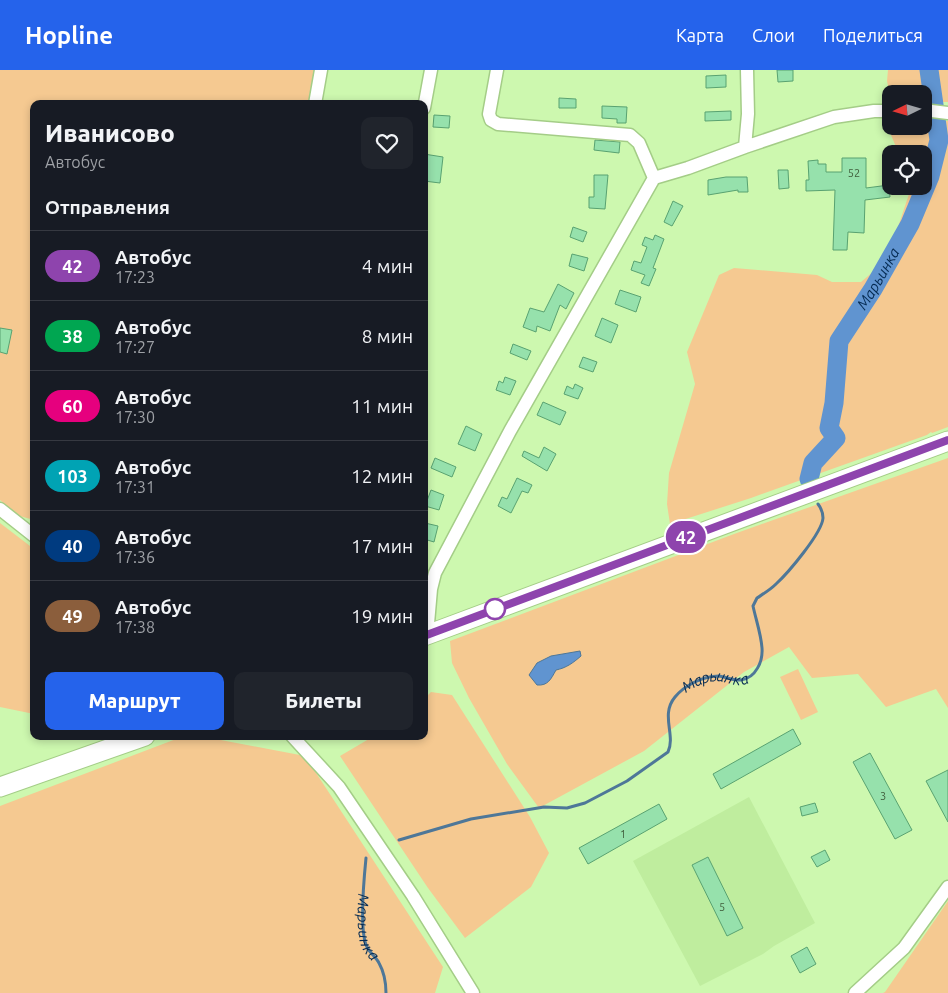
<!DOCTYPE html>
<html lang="ru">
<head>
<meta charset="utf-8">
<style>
	body { margin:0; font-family:Ubuntu,sans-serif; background:#20242c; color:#f1f3f6; height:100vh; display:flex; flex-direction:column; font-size:19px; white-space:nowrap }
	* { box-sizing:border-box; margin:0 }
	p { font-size:16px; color:#9ea1a6 }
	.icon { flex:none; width:28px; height:28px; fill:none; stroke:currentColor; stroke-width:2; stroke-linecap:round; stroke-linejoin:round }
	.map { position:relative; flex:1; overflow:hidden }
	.drawer { position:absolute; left:30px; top:30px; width:398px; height:640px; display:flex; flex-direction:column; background:#171b24; border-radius:10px; box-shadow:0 2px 8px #0003 }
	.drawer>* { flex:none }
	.badge { padding:0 10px; border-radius:16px; font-size:18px; line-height:32px }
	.needle { width:32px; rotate:265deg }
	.tools { position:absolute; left:882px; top:15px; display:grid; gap:10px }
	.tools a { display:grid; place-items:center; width:50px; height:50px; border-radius:10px; background:#171b24; box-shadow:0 2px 8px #0003; font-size:25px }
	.map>.badge { position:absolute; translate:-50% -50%; box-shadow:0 0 0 2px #fff }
	h2 { padding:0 15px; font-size:19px; line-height:45px }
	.round { display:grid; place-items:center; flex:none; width:52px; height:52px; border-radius:10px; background:#20242c }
	.overview { display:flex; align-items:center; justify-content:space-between; height:85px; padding:0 15px }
	h1 { font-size:24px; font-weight:800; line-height:38px }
	.action { display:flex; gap:10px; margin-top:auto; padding:10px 15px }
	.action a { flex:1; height:58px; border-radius:10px; background:#2563eb; color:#fff; font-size:20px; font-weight:800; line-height:58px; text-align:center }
	.action a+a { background:#20242c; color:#f1f3f6 }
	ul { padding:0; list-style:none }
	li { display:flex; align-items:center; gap:15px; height:70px; padding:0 15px; border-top:1px solid #363941 }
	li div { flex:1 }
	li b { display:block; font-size:19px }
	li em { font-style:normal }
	li .badge { min-width:55px; font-weight:700; text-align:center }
	header { display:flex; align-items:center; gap:30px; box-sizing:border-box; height:70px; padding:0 25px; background:#2563eb; color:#fff }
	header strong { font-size:24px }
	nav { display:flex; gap:28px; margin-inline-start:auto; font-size:18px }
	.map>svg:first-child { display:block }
</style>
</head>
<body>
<header>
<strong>Hopline</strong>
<nav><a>Карта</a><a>Слои</a><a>Поделиться</a></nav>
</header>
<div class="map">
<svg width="948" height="923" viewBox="0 0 948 923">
	<rect width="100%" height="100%" fill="#cdf8af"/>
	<path fill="#bfed9e" d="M749,727L815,853L774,876L763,884L700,916L633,791Z"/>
	<path fill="#f5c991" d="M0,0H314L308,34H34V450L16,445L0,430Z
		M888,0H948V32H924V24H891V32H883L891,29L887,11Z
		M924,49L948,51V357L932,363L931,362L927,365L751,428L670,454L667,434L669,403L695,314L687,282L719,205L734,198L817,205L832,212H861L887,190L909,124L908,116H924V84H899L891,65L894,56H924Z
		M948,388V638L936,619L886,637L858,604L812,608L789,577L744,602L644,681L539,738L507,694L469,628L452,593L450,571L734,464Z
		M0,453L34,479V644L0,637Z
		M798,599L818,642L801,650L780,607Z
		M431,622L452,625L530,747L549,783L531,817L465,868L428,818L340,686L374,666H424V629Z
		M184,666H200L305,686L443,897L435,923H0V736Z
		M948,831V923H883L885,922Z"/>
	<path fill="#6094d0" stroke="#4e7798" d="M580,581L581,586C573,593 566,598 556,600C551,609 548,616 537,615L529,605L537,593L551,586Z"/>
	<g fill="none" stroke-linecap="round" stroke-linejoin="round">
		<g stroke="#4e7798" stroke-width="3">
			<path id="s1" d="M399,770L471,749L544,737L567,738L585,733L627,711L668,682C676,665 660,645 675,627C685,615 703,606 719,606C726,607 735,611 741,610C756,608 763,591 762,578C761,564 756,550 753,536L757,528C763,524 770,520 776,514C788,503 822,463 823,448C823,442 821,438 818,434"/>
			<path id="s2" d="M366,788C364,808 359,861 367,877C370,883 376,887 379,893C384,902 386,913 386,923"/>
		</g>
		<path stroke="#6094d0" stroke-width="19" id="s3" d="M809,409L813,393L836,368L829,358L834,333L839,271L873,219L910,154L930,106L939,70L929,0"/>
	</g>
	<path fill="#96e1ac" stroke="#59a271" d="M777,0H793V11L778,12Z
		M726,5V17L706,18V6Z
		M559,28L576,29V38H559Z
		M602,36L627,37L626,53H617V49L602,48Z
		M731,41V50L705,51V42Z
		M434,45L450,46L449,58L433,57Z
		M595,70L620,72L619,83L594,80Z
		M424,84L443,87L440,113L424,111Z
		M842,88H866V118L889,115L890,127L865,130L864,163L848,162L847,180H833L835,120L806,121V110H809L808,91L818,90V94H826V102H842Z
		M778,100H788L789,118L779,119Z
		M594,105H608L605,139L589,138V127H594Z
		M726,107H747L748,122H738V120L708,125V110Z
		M673,131L683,136L672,156L664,152Z
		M573,157L587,162L583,172L570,167Z
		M655,165L664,169L653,198L656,199L649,216L641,213L645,205L631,200L634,191L641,193L647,177L642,175L645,167L653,170Z
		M572,184L588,188L584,201L569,196Z
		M558,214L574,223L566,239L560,235L550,261L537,256L536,262L523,257L530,238L544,242Z
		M620,220L641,227L636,242L615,234Z
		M602,248L618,255L611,273L595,266Z
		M0,258L12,260L7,284L0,282Z
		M513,274L531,281L527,290L510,283Z
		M583,287L597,292L593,302L579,297Z
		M505,307L516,311L510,325L496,320L499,311L503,313Z
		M575,314L583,318L578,329L564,324L567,316L573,319Z
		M543,332L566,342L560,355L537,345Z
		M466,356L482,364L475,381L458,374Z
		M544,377L556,384L547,401L522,386L524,381L539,388Z
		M435,388L456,397L452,407L431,398Z
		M517,408L532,415L528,423L522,421L511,443L498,436L502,427L507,429Z
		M431,420L444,425L439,440L425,436Z
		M425,453L438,456L434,472L424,469Z
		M793,659L801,674L721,719L713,704Z
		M870,683L912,760L895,769L853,692Z
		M948,700V752L926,711Z
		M815,733L818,742L802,746L800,737Z
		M659,734L667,749L588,794L579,778Z
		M825,780L830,790L817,797L811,787Z
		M708,787L743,858L727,866L692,795Z
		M807,877L816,894L800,903L791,886Z"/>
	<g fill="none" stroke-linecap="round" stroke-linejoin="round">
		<defs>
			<path id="minor" d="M497,0L489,44L491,50L498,54L630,65L639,73L654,108
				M747,0L748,44L745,77L834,47L874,41H891
				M315,34L321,0
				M424,38L431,0
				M924,40L948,43
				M0,439L34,466
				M427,565L431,519L435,503L510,361L654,108L688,98L745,77
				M292,666L339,717L413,826L473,923
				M855,923L904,878L948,817"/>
			<path id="highway" d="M424,566L948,371
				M0,717L145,666"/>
		</defs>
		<use href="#minor" stroke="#a4cd87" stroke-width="15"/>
		<use href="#highway" stroke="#a4cd87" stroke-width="21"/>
		<use href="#minor" stroke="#fff" stroke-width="12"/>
		<use href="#highway" stroke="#fff" stroke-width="19"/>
	</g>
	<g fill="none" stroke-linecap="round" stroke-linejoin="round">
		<defs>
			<path id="line" d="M424,566L948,370"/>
		</defs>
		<use href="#line" stroke="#fff" stroke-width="11"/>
		<use href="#line" stroke="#8e44ad" stroke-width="8"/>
	</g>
	<circle fill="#fff" stroke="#8e44ad" stroke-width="2.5" cx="495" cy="539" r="10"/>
	<g text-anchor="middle" stroke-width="4" stroke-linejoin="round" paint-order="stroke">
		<g font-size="11" fill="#405e3c">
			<text x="854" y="107">52</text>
			<text x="883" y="730">3</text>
			<text x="623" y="768">1</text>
			<text x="722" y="841">5</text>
		</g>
		<g font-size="15" font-style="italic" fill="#052b52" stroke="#fff">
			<text dy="5" stroke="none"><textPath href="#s3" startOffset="224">Марьинка</textPath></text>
			<text dy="5" stroke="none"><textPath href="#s1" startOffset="391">Марьинка</textPath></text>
			<text dy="5" stroke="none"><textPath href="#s2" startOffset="70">Марьинка</textPath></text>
		</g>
	</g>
</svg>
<div class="tools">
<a><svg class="needle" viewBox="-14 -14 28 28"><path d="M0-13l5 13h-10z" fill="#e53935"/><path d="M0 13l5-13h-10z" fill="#9ea1a6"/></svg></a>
<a><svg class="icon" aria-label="locate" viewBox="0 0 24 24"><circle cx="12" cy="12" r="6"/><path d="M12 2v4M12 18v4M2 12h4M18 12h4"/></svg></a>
</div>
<b class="badge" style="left:686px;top:467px;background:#8e44ad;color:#fff">42</b>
<section class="drawer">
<div class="overview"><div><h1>Иванисово</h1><p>Автобус</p></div><a class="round"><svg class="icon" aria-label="heart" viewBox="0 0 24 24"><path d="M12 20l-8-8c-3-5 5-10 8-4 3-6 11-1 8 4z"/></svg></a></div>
<h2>Отправления</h2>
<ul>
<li><span class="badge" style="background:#8e44ad;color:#fff">42</span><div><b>Автобус</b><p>17:23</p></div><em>4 мин</em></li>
<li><span class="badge" style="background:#00a651;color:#fff">38</span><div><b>Автобус</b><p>17:27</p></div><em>8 мин</em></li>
<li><span class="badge" style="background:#e6007e;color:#fff">60</span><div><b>Автобус</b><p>17:30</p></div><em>11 мин</em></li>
<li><span class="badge" style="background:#00a3b4;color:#fff">103</span><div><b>Автобус</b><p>17:31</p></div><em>12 мин</em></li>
<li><span class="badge" style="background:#003b80;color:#fff">40</span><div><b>Автобус</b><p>17:36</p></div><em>17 мин</em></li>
<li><span class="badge" style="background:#8b5e3c;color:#fff">49</span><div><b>Автобус</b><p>17:38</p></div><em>19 мин</em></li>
</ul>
<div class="action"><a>Маршрут</a><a>Билеты</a></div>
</section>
</div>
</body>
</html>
